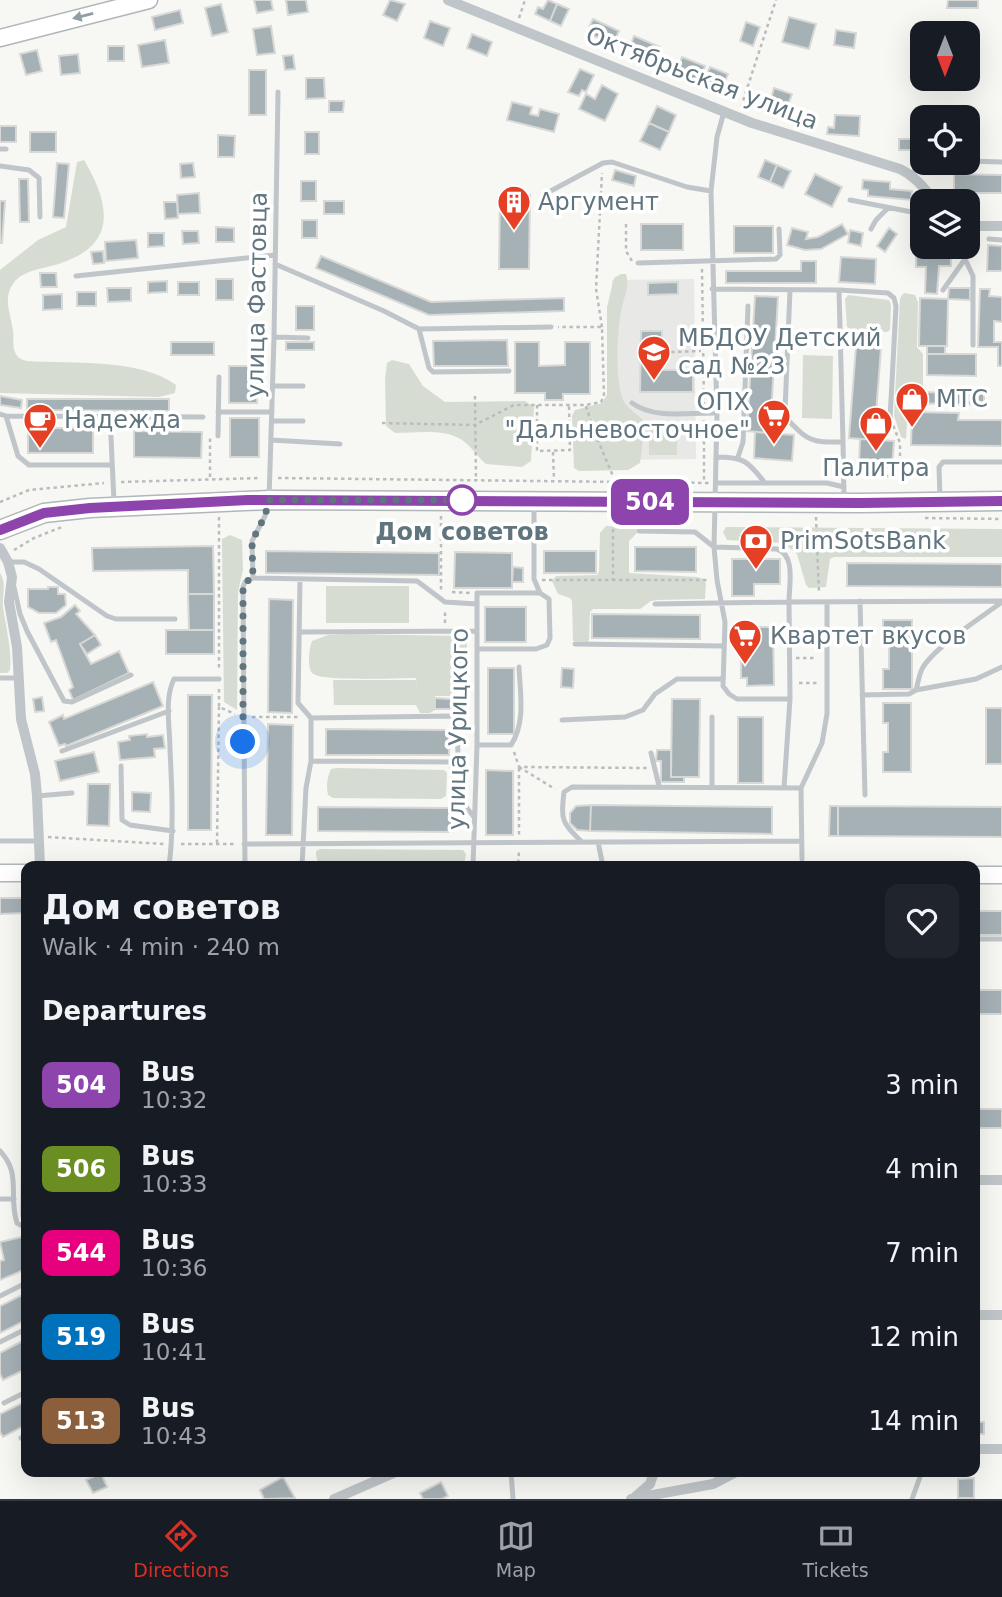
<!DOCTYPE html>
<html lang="en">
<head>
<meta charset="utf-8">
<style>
	body { margin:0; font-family:"DejaVu Sans",sans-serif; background:#20242c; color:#f1f3f6; height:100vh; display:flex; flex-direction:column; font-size:26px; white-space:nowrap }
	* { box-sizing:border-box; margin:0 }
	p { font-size:23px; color:#9ea1a6 }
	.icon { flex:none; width:38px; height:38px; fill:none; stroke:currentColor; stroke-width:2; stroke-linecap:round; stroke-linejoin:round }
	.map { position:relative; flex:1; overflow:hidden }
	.drawer { position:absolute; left:21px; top:861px; width:959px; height:616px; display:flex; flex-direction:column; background:#171b24; border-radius:14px; box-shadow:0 7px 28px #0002 }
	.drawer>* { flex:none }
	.badge { padding:0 14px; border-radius:10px; font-size:24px; line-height:46px }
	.needle { width:46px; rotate:180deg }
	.controls { position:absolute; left:910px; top:21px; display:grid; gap:14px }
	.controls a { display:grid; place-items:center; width:70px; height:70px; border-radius:14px; background:#171b24; box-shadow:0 7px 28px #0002; font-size:35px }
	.you { position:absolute; width:35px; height:35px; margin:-18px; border:5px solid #fff; border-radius:50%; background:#1a73e8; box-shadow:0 0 0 10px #1a73e833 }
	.map>.badge { position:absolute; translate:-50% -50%; box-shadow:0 0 0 4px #fff }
	h2 { padding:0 21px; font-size:26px; line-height:63px }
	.round { display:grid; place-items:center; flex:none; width:74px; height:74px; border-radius:14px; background:#20242c }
	.headline { display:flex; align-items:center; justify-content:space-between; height:119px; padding:0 21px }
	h1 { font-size:33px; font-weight:700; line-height:52px }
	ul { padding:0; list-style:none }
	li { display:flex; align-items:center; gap:21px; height:84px; padding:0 21px }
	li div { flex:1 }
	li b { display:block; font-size:26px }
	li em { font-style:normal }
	li .badge { min-width:77px; font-weight:700; text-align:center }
	.menu { display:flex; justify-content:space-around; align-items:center; height:98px; border-top:2px solid #363941; background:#171b24; font-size:19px; color:#9ea1a6 }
	.menu a { display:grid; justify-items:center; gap:4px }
	.menu .current { color:#d93025 }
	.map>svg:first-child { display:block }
</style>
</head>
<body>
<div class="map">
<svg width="1002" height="1499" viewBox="0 0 1002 1499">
	<rect width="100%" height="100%" fill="#f7f7f4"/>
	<path fill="#e8e8e7" d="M694,279L696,459L614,460L612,280Z"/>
	<path fill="#d7dcd3" d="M84,160C109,202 119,244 61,263C48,268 27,269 16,280C1,297 11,313 13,331C14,338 12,346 15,352C17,358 22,360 27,361C71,364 140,358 176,385L175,393L159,397L0,393V270L38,240L66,227L77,162Z
		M621,274H626C630,288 623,298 621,312C617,334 615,379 623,400C627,409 640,415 645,423L640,463L628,470L579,471L574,468L572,416L575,410L602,403L607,395V307L614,278Z
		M904,293L915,295L918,302L917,347L923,354V387L909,390L906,439L901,437L894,416L900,298Z
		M848,295L889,300L891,305L890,330L887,332L853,330L847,327L845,299Z
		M803,355L833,356L832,419L802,418Z
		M392,360L409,364L423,386L445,402L525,401L534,407L531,461L522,467L486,464C478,457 471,446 462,440C444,428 416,433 395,433L386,426L385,379L387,363Z
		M649,423H677V455H649Z
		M606,526L636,527L637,533L629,541V573L697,577L704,579L706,584L705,599L657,600L651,601L640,609H593L590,612L589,640L588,642L573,641L572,601L570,598L558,594L552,581L556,576L597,575L599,572L600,533Z
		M726,527L1002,529V557H834L830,559L826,587L809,588L806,585L797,554L783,543L727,540L723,532Z
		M230,535L242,540L243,570L238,592L237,710L224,702L222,545V539Z
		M0,573C7,583 2,595 3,607C6,628 12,649 10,670L7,673H0Z
		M326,586H409V623H326Z
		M349,634L463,636L467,642V700L451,696H435V710L430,713H420L416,705H334L333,680H416L417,693L416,678C400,678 319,682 312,673C307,667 309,648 312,641L328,635Z
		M337,768L444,770L447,773L446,796L441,799L333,798L328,795C326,787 327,777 331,769Z
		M320,849L463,850L466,854L464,866H325C317,863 316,859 316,851Z"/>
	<path fill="#a6b1b5" stroke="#d8d8d6" stroke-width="2" d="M254,0H271L273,10L257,13Z
		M286,0H306L308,12L288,15Z
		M390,0L405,4L397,21L383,15Z
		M548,0L557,4L550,21L535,14L538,7L543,9Z
		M948,0H978V8H947Z
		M221,4L228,32L212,36L205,8Z
		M557,4L569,9L561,26L550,21Z
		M180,10L183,23L155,30L152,17Z
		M789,17L816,24L809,49L782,42Z
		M593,19L619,31L613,44L586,33Z
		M430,21L450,28L443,46L424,38Z
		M746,22L760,27L753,46L740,41Z
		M271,26L275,53L257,55L253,29Z
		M836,30L856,33L854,48L834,45Z
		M472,34L492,42L487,56L467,48Z
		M634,36L660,47L655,60L629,49Z
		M165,40L169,63L142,67L138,45Z
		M108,46H124V61H108Z
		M37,50L42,71L26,75L20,54Z
		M78,54L80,73L61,75L59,56Z
		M293,55L295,69L285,70L283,56Z
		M682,57L705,66L698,84L675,75Z
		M710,67L728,74L721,92L702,84Z
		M580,69L594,75L586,92L582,90L579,96L568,92Z
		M249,70H266V115H249Z
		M306,78H324L325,98L306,99Z
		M602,85L618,94L605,121L579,109L586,94L595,99Z
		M774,88L792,94L784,116L759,108L763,96L771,98Z
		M329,101H344L343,112H329Z
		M512,102L532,107L530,114L538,116L540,109L559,114L554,132L507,120Z
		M657,106L676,115L669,132L649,123Z
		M835,115L860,116L859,136L827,134L828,127L834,128Z
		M916,118H922V139H915Z
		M649,123L669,132L660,150L640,141Z
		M0,126H16V142H0Z
		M30,132H56V152H30Z
		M305,132H319V154H305Z
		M218,135L235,136L234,157H218Z
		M899,139H911V150H899Z
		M765,160L777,165L770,182L758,177Z
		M57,163L69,164L64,218L53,217Z
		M193,163L195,177L181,178L180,164Z
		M777,165L791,171L783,188L770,182Z
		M615,170L636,176L634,186L612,180Z
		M815,174L842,187L832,207L805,194Z
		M954,174L1002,175V193H954Z
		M19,179H28L29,222H20Z
		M863,180L890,182V189L912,191L911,200L868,196V190L862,189Z
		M301,181H316V201H301Z
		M199,193L200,213L178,214L177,195Z
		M500,195H530L529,269H499Z
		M0,201H5L2,243H0Z
		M324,201H344V214H324Z
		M164,202H177L178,218L165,219Z
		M302,220H317V238H302Z
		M922,223V247H951V266H939L937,294L925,293L926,267H916V238H921Z
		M641,224H683V250H641Z
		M842,224L848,234L821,249L805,250L787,245L792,228L808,232L806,239L818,237Z
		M734,226H773V253H734Z
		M216,227L234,228V242H216Z
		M889,228L897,234L885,252L877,246Z
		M850,230L863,233L861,246L848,243Z
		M182,231H198L199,243L183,244Z
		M148,233H164V246L148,247Z
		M136,240L138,258L106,261L105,242Z
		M988,245L1002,246V271H987Z
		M103,251L104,263L93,264L91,252Z
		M321,256L431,302L564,298V311L429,315L316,268Z
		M841,257L876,259L875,284L839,282Z
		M801,261H816V283H726V271H801Z
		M40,273H56L57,287H41Z
		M216,279H233V300H216Z
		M167,281V292L148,293V282Z
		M178,282H199V295H178Z
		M678,282V294L648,295V283Z
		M107,288H131V301L108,302Z
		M949,288H970V300L948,299Z
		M980,289H990L989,296L1002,297V322L994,321V342H1002V366H998V347H978Z
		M77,292H96V306H77Z
		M62,294V309L43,310V295Z
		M755,296L778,297L770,433L747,431Z
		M920,298L948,299L947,346H919Z
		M296,306H314V330H296Z
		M641,331H662V370H693V392H640Z
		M857,333L882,335L874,440L849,438Z
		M507,340L508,366H434L433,341Z
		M171,342H214V355H171Z
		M286,342H314V350H286Z
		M515,342H539V366L565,365V342H590V394H563V400H545V393H515Z
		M927,346H945V354H927Z
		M927,354H976V376L927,375Z
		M229,366H257V403H229Z
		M912,392L984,393V405L912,403Z
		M0,396L22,400L21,408L0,405Z
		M27,399H169V411L27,410Z
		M912,412L959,413L958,420H1002V446L911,445Z
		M230,418H259V457H230Z
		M28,428H93V453H28Z
		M134,431L202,432L201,458L134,457Z
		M755,432L794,435L792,461L754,458Z
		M860,439L894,441L892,467L859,465Z
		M213,546L214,594H188V570L93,571L92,548Z
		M635,547H696V572L635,571Z
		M266,551L439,553V575L266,573Z
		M544,551H596V573H544Z
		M455,552L512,553V588H454Z
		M732,559H780V584H754V596H732Z
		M847,563L1002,564V587L847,586Z
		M513,567L523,568V582H512Z
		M48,587H58V594H65L66,605L56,613H39L28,607V589H48Z
		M188,594H214V630H189Z
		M269,599L293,600L292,713L268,712Z
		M75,605L80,611L76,614L95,635L80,644L91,664L119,651L129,673L73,700L69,690L73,687L56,640L51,642L44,623L61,617Z
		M485,607H526V642H485Z
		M592,614L700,615V639L592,638Z
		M883,620H912V689H883V669H889V640H883Z
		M746,627H773L774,685L747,686V678H741V637H746Z
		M166,630H214V654H166Z
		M95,635L101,645L87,654L80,644Z
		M488,668H514V734H488Z
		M562,668L574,669L573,688L561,687Z
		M153,682L163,706L66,746L65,744L59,746L49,722L63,715L64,719Z
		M188,695H212L211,830H188Z
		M42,697L44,711L35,712L33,699Z
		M435,698L451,699V709H435Z
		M672,699H700L699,777H671Z
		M883,703H911V772H883V752H888V723H883Z
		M986,708H1002V764H986Z
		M738,717H763V783H738Z
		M268,724L293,725L292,835H266Z
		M326,729L449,730V755H326Z
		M147,734V737L163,735L165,748L154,749L155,757L120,760L118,742L130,740L129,736Z
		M657,750H671V777H684V782H661V761H656Z
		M94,752L99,772L60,781L55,761Z
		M486,770L513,771V835H486Z
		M88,784H110L109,826L87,825Z
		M132,792L151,793L150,812L132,811Z
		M591,805L772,807V834L590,831Z
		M591,805L590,831L577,830L570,823V813L576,806Z
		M830,806H838V836H829Z
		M838,806L1002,807V837L838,836Z
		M318,807L452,808V832L318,831Z
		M0,898H26V913L0,914Z
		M975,911H1002V935H975Z
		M975,990H1002V1014H975Z
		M975,1109H1002V1128H975Z
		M22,1137L26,1138V1216H21Z
		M26,1236V1269L0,1280V1261L4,1260L0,1242Z
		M26,1293V1320L0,1333V1306Z
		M26,1339V1369L3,1380L0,1374V1353Z
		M26,1401V1425L3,1437L0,1432V1414Z
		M975,1422H984V1434H977V1439H975Z
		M101,1473L107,1487L93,1493L86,1480Z
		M283,1477L295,1498L264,1499L260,1490Z
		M974,1478V1498H958V1479Z
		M441,1482L448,1496L442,1499H423L420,1493Z"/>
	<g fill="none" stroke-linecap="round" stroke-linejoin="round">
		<defs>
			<path id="secondary" d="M0,38L149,0
				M0,873H26
				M975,875H1002"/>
			<path id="primary" d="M0,530L44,513L90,508L269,500L861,503L1002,501"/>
		</defs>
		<use href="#secondary" stroke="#afb7bb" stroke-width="19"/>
		<use href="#primary" stroke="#b1b7ba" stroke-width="21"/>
		<path stroke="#b9bdbf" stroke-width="2.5" stroke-dasharray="3.5 3.5" stroke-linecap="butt" d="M519,18L525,0
			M741,107L776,0
			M626,224V251L632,261
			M702,269L704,406
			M602,327L596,289L602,173
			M671,352L701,351
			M475,396L476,479
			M537,405V451L570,450L569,405
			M586,406L594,431L615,481
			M704,420V483
			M382,423L475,425L514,405H586L601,402L604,396L602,327H558
			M553,452L554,480
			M850,476H900V443L893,425
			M210,477V438
			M278,478L709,483
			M121,482L261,478
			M0,502L29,490L104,483
			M613,515V580
			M441,516V590
			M219,517V671
			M816,517L819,594
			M925,518L1002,519
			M14,550L34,538L62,527
			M542,580H710
			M452,592L470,593
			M445,623V609
			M799,637L820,638
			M796,658H817
			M799,683H820
			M219,689V707L235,714
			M252,717H298
			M514,752L519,767L647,768
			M519,767L555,789
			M519,768V835
			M48,837L164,844
			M217,843L219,707
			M181,844H237
			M518,863L519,852"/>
		<path stroke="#bfc5c8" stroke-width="5" d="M278,92L274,337L269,500L265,516L252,541L253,578L417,581L445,602L477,604
			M724,112L717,137L711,191L717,413L714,547L717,580L725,622L723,686L729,694L737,699H790
			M0,149H6
			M968,161L1002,162
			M0,166L29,170L39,178L40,217
			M910,173L937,163
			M545,194L603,163L612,162L687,187L711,191
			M850,200L922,214
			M871,229L876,220L888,208
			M989,239L1002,240
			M965,247V259L973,276V345
			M638,263L776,259L780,255L779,229
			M275,264L384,311L419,329L429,368L433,372L509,371
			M76,276L275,255
			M712,289L839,290L888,293L894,298L896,306L890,419
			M790,290L785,411C787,421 791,423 798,430C812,444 824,442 843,442L839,290
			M943,290L965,259
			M419,329L551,327
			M274,337L308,338
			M273,386H303
			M632,403C656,420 688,412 717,413
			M218,412H272
			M0,414L6,416L203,417
			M6,416L18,456L29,465H112
			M110,416L114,502
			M272,421H303
			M218,436L219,377
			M271,440L340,444
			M843,442L844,500
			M716,457C744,457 748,461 765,483
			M738,457L743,442L748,306
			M716,483H827L844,487
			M940,499L939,467L943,462H1002
			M534,503V579L540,593
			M639,531L695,532L714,547L777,549C796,555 789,585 789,602L655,604
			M8,562H24L39,569L107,616L116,619H175
			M300,579L298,703L311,718L452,716L457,721L458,757L451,762L311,761L306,788L302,866
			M14,587L20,614L27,631L64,701L72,702L131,675
			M860,601L865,795
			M300,632L477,631
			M575,644L724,646
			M0,678H18
			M916,690L976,679L1002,667
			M862,695L909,694L916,690C918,683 919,675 922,669C933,648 982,617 1002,602
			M712,717V788
			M311,718V761
			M562,720L625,717L643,710L655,694L677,679H723
			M477,745H511C526,723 520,692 519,667
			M62,751L169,711
			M651,753L659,786
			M451,762C453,785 459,799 474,817
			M121,766L122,820L130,825L173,831
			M784,788L790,699L789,602L1002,601
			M37,796L72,793
			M0,841H39
			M582,842C561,822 561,820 564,792L572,787L801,788
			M598,842L603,866
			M244,844L802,841
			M802,859L801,788L822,743L827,714V602
			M169,866C174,828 172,789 170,750C170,728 164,699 174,679H219
			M245,866L243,587L245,582L253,578
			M473,866L477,745V593H540L549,599L550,638L547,645L536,649H477
			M975,939H1002
			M0,1151C22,1174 8,1196 17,1223L26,1228
			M0,1199H14
			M0,1296L26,1283
			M0,1342L26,1329
			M4,1403L26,1392
			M21,1438L26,1435
			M511,1472L513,1499
			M912,1499L920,1477L919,1472"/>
		<path stroke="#bfc5c8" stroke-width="10" d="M448,0L752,123L900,169C915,176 925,188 934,201
			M968,226H1002
			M0,548L8,562L12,577L9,602L17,647L21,719L35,774L37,796L40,866
			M975,1180H1002
			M975,1315H1002
			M975,1449H1002
			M635,1497L650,1484L654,1472
			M334,1499L396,1472
			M631,1499L713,1484L736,1472"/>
		<use href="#secondary" stroke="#fff" stroke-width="16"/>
		<use href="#primary" stroke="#fff" stroke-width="18"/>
	</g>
	<defs><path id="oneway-solid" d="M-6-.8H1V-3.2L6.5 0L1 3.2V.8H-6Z" transform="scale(1.75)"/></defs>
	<use fill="#909ea5" href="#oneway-solid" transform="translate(83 16) rotate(166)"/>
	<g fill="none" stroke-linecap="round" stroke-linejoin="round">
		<defs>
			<path id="line" d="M0,530L44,513L90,508L248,500L861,503L1002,501"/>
		</defs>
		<use href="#line" stroke="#fff" stroke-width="16"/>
		<use href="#line" stroke="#8e44ad" stroke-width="10"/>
		<path stroke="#61757f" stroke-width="7" stroke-dasharray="0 12.6" d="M243,742V587L245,582L253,578L252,541L265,516L269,500H462"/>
	</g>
	<defs>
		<symbol id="building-pin" viewBox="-11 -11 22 30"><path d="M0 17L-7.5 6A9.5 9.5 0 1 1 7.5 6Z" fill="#e64024" stroke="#fff"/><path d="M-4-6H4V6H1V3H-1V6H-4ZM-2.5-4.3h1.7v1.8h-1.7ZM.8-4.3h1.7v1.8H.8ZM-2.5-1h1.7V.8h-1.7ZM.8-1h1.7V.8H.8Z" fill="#fff"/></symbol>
		<symbol id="school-pin" viewBox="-11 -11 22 30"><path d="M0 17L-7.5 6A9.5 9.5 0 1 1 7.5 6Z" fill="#e64024" stroke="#fff"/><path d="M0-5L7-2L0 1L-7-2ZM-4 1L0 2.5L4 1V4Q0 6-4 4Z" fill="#fff"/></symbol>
		<symbol id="shop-pin" viewBox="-11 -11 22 30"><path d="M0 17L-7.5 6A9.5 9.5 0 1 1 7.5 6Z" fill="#e64024" stroke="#fff"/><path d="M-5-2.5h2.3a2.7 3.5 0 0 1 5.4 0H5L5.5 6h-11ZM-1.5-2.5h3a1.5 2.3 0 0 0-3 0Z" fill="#fff"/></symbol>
		<symbol id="supermarket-pin" viewBox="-11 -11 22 30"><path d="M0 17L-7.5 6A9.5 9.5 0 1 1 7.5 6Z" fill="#e64024" stroke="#fff"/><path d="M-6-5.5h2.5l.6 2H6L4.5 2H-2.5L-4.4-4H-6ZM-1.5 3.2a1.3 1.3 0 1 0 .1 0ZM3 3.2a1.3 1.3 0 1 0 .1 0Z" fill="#fff"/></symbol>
		<symbol id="cafe-pin" viewBox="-11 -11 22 30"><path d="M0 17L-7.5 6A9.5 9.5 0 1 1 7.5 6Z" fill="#e64024" stroke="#fff"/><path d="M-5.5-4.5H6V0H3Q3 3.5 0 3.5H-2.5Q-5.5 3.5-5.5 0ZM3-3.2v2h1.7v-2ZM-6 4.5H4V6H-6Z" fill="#fff"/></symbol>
		<symbol id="bank-pin" viewBox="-11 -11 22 30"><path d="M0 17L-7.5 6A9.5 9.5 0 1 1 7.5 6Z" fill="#e64024" stroke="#fff"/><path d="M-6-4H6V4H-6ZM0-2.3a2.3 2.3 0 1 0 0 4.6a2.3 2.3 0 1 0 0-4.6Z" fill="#fff"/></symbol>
	</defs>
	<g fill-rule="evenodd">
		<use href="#building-pin" x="495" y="183" width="38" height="52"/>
		<use href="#school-pin" x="635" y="333" width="38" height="52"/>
		<use href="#shop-pin" x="893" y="380" width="38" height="52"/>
		<use href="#supermarket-pin" x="755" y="397" width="38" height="52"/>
		<use href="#cafe-pin" x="21" y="401" width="38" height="52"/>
		<use href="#shop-pin" x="857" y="404" width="38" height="52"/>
		<use href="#bank-pin" x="737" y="522" width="38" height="52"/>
		<use href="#supermarket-pin" x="726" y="617" width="38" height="52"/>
	</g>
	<circle fill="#fff" stroke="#8e44ad" stroke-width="3.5" cx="462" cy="500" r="14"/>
	<g text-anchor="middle" stroke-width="7" stroke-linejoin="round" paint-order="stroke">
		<g font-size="24" fill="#61757f" stroke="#fff">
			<text transform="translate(702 78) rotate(21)" y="8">Октябрьская улица</text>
			<text transform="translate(257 295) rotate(-89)" y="8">улица Фастовца</text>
			<text transform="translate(458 729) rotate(-89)" y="8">улица Урицкого</text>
		</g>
		<g font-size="24" fill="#61757f" stroke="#fff" text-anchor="start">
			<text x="538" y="210">Аргумент</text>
			<text x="678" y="346">МБДОУ Детский<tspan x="678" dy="28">сад №23</tspan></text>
			<text x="936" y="407">МТС</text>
			<text x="750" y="410" text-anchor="end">ОПХ<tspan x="750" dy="28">"Дальневосточное"</tspan></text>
			<text x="64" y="428">Надежда</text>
			<text x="876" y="476" text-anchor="middle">Палитра</text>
			<text x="780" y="549">PrimSotsBank</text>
			<text x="770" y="644">Квартет вкусов</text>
		</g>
		<g font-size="24" font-weight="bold" fill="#61757f" stroke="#fff">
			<text x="462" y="540">Дом советов</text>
		</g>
	</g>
</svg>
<div class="controls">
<a><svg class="needle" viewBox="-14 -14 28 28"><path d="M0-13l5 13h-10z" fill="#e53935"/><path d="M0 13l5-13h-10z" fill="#9ea1a6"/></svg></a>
<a><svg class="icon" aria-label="locate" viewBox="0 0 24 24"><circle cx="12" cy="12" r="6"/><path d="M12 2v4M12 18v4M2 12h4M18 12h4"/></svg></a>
<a><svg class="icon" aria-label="layers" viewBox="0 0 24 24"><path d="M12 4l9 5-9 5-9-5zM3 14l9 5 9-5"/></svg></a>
</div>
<div class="you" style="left:243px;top:742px"></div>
<b class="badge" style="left:650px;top:502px;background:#8e44ad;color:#fff">504</b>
<section class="drawer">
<div class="headline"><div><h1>Дом советов</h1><p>Walk · 4 min · 240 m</p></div><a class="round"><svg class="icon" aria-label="heart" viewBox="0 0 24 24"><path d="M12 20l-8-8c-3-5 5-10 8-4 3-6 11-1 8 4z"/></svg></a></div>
<h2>Departures</h2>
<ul>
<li><span class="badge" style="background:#8e44ad;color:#fff">504</span><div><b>Bus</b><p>10:32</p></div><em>3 min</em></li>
<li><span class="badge" style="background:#6b8e23;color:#fff">506</span><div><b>Bus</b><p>10:33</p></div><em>4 min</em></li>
<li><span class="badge" style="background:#e6007e;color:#fff">544</span><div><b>Bus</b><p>10:36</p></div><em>7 min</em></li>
<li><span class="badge" style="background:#0072bc;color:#fff">519</span><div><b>Bus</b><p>10:41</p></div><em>12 min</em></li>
<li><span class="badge" style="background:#8b5e3c;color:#fff">513</span><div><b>Bus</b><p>10:43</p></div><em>14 min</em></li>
</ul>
</section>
</div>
<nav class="menu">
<a class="current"><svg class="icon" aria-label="directions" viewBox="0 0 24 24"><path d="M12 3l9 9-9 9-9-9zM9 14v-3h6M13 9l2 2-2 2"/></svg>Directions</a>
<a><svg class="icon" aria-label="map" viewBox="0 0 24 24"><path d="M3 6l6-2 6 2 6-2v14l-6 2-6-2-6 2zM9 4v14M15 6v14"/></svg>Map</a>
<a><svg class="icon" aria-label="tickets" viewBox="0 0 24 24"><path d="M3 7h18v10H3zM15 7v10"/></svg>Tickets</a>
</nav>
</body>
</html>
